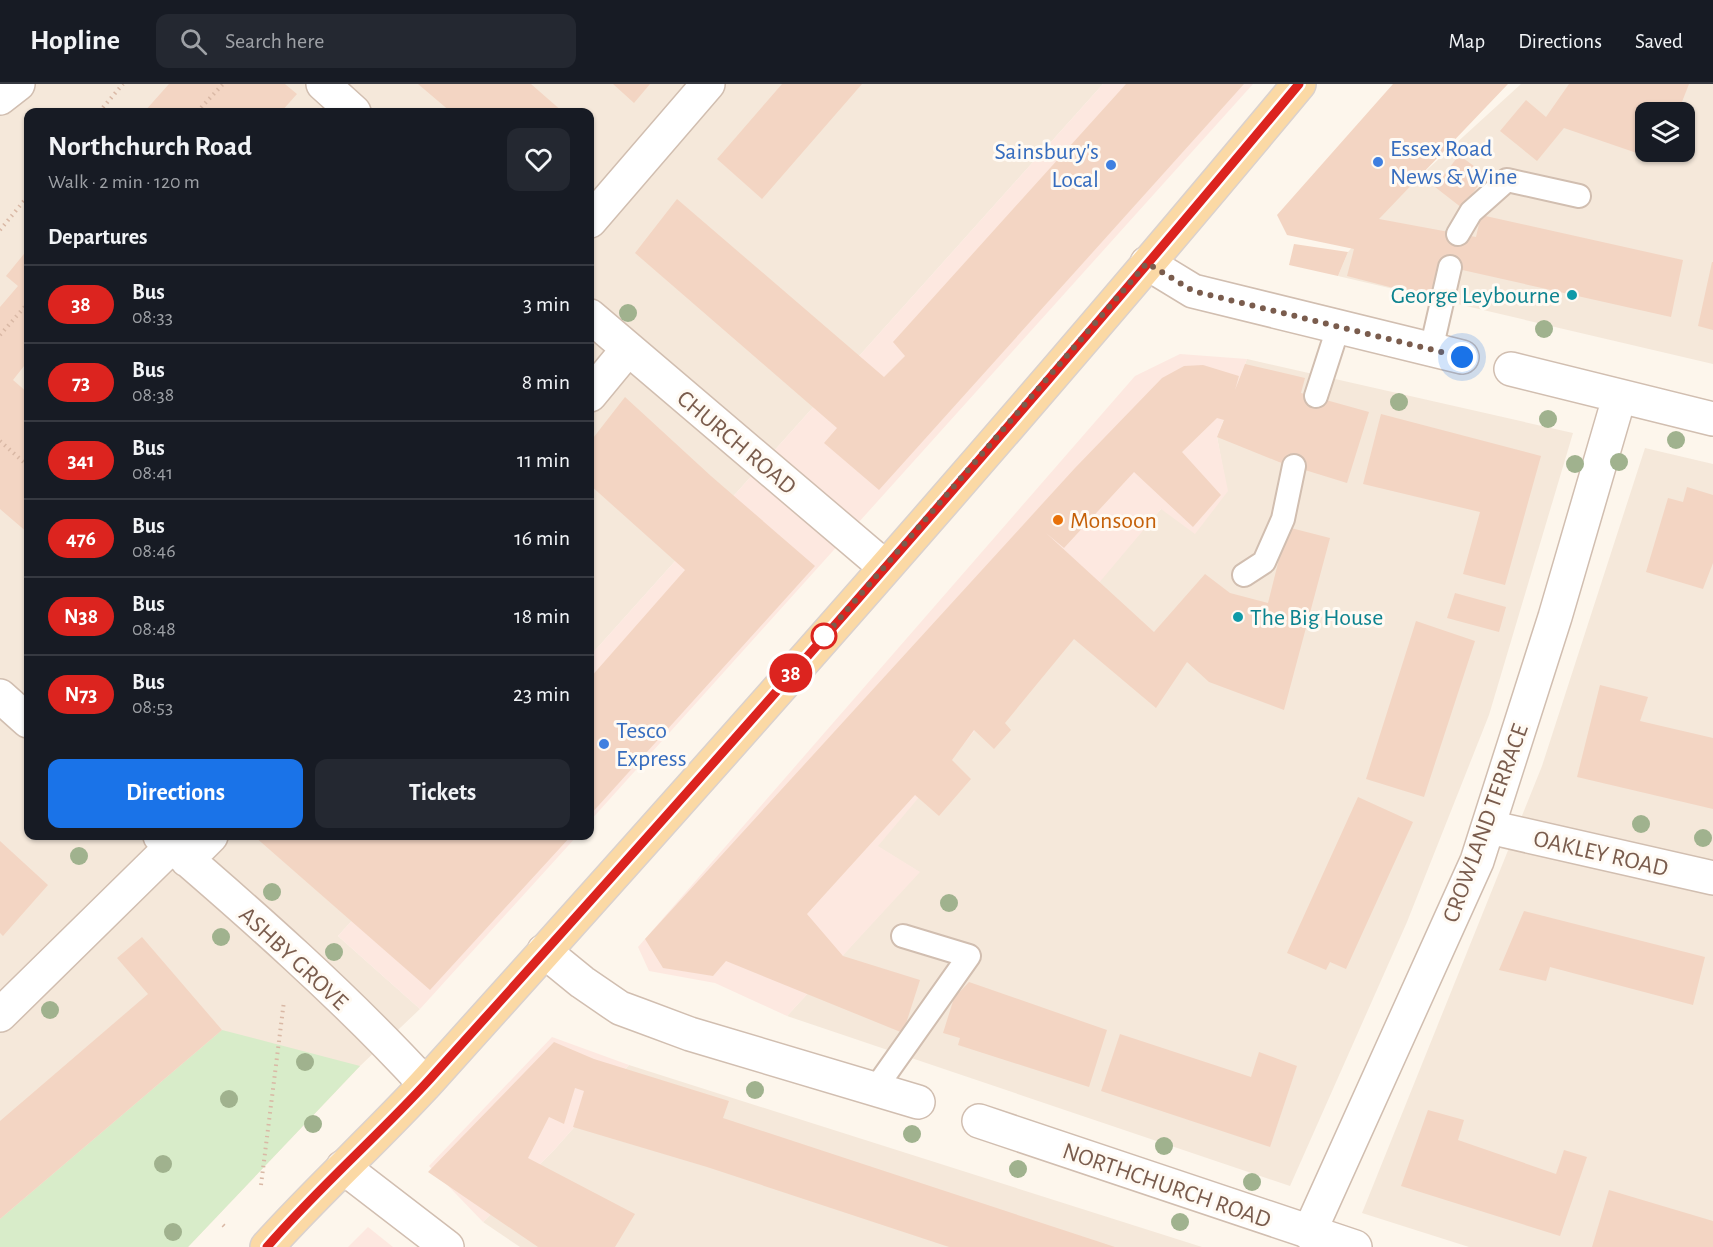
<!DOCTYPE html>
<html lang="en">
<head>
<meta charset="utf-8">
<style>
	body { margin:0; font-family:"Alegreya Sans",sans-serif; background:#242831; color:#f1f3f6; height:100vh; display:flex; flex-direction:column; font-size:22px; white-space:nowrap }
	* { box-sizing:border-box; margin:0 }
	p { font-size:20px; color:#9ea1a6 }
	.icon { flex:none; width:33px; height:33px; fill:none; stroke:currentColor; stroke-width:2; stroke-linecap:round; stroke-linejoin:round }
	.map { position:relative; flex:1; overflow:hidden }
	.drawer { position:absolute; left:24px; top:24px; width:570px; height:732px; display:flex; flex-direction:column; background:#171b24; border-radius:12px; box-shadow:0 2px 4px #0004 }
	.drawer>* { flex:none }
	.badge { padding:0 12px; border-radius:20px; font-size:21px; line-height:39px }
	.controls { position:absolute; left:1635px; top:18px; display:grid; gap:12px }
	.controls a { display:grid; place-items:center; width:60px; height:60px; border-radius:12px; background:#171b24; box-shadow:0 2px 4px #0004; font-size:30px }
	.you { position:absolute; width:30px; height:30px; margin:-15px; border:4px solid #fff; border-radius:50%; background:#1a73e8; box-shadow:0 0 0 9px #1a73e833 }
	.map>.badge { position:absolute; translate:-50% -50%; box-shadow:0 0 0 3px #fff }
	h2 { padding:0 24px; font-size:22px; line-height:54px }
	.round { display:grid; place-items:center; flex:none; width:63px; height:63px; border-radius:12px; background:#242831 }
	.overview { display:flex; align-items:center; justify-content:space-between; height:102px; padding:0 24px }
	h1 { font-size:28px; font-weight:600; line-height:45px }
	.cta { display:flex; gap:12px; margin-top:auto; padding:12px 24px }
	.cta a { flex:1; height:69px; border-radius:12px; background:#1a73e8; color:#fff; font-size:24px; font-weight:600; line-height:69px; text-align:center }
	.cta a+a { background:#242831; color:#f1f3f6 }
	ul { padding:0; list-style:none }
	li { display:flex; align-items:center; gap:18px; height:78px; padding:0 24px; border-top:2px solid #363941 }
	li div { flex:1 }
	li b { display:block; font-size:22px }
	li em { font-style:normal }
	li .badge { min-width:66px; font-weight:700; text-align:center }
	header { display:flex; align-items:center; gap:36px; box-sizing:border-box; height:84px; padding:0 30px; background:#171b24; border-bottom:2px solid #363941 }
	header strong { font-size:28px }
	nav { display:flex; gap:33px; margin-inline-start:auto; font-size:21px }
	.search { width:420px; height:54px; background:#242831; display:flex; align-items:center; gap:15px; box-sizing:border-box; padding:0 21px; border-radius:12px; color:#9ea1a6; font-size:22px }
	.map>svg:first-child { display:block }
</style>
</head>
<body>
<header>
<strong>Hopline</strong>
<div class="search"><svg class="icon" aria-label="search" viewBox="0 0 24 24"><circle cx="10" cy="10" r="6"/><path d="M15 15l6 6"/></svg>Search here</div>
<nav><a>Map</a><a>Directions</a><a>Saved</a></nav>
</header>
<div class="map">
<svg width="1713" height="1163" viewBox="0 0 1713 1163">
	<rect width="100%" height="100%" fill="#fdf6ec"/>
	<path fill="#f5e8da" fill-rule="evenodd" d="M0,0H1103L590,572V28H28V752H428L338,852L420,925L360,982L188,1163H0Z
		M1521,0H1713V280L1338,192L1348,168L1396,114ZM1646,28H1684V68H1646Z
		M1247,275L1573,349L1489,631L1407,838L1290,1102L787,932L919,788L877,762L1049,555L1161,425L1227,407L1217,353Z
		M1645,364L1713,380V1163H1469L1362,1129L1542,682Z
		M629,981L1202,1163H520L483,1138L555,1065Z"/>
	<path fill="#fde8e0" d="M1103,0H1253L590,737V572Z
		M1180,270L1247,275L1217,353L1228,407L1195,450L1161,425L878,762L920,788L787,932L715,899L649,887L638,863L1135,292Z
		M428,752H577L420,925L338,852Z
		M552,953L629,981L555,1065L483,1138L429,1082Z
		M368,1143L393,1163H348Z"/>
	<path fill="#d8ecc9" d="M222,946L360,982L188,1163H0V1135Z"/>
	<path fill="#f3d5c3" d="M169,0H285L297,10L281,28H144Z
		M418,0H531L563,28H451Z
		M613,0H650L634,19Z
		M782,0H862L762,115L717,75Z
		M1126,0H1244L879,406L824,359L837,344L635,169L677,115L884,293L905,272L893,258Z
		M1393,0H1508L1379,135L1476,153L1481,131L1683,176L1671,233L1440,181L1432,214L1347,192L1354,165L1287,151L1277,131Z
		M1569,0H1689L1678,28H1646V68H1664L1660,77L1564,44L1537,77L1500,47L1526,16L1546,33Z
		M1459,71L1486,91L1462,124L1435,103Z
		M1294,160L1348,168L1338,192L1289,181Z
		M28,165V277L13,296L28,309V449L0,425V223L18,202L6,192Z
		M1712,178H1713V246L1698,242Z
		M1245,280L1305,294L1301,309L1369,328L1347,399L1279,378L1217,353L1224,336L1217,334L1182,368L1221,411L1193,443L1134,388L1064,464L1046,449L1154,548L1205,490L1230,509L1268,519L1287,443L1330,454L1284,626L1209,598L1187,578L1156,624L1074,555L1005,639L1011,646L994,665L974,646L952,676L971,695L939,732L915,711L807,830L843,872L920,896L903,949L726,877L713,892L663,884L645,855L1075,384L1162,294L1184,282L1203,281L1239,292L1235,306Z
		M625,313L711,392L815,482L590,731V594L685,486L590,401V358Z
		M1381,330L1541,372L1505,501L1463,490L1480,428L1363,400Z
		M1687,403L1713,411V479L1703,505L1646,488L1668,414L1683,418Z
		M1455,509L1506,523L1499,548L1447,534Z
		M1416,537L1475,557L1424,713L1366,695Z
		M1600,601L1648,613L1640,637L1713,654V725L1577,693Z
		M1358,713L1413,738L1346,885L1330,878L1326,886L1287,869Z
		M254,752H571L430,906Z
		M0,757L48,801L3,852L0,849Z
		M1524,827L1705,873L1693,921L1550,883L1546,897L1499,886Z
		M142,853L222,946L0,1135V1037L148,910L117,874Z
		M969,898L1107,946L1089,1003L958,961L960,954L943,949L954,914Z
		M1120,950L1251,993L1259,968L1297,982L1270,1063L1101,1007Z
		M554,958L594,975L729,1017L723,1034L1115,1163H949L707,1083L573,1043L584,1007L575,1004L564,1040L549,1033L528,1074L635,1130L615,1163H538L428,1088Z
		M1428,1026L1464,1036L1458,1056L1556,1090L1564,1066L1587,1073L1560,1152L1401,1102Z
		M1609,1106L1713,1137V1163H1592Z"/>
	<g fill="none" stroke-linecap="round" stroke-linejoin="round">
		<defs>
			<path id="service" d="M1458,150L1471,128L1507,96L1579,112
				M1431,266L1450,183
				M1316,312L1338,244
				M1244,491L1264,478L1283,435L1294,382
				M875,1005L969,872L903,852"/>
			<path id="minor" d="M323,0L354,28
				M0,14L18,0
				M590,137L708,0
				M1147,179L1193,207L1462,273
				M590,232L885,483
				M1511,285L1713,335
				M590,311L628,265
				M0,612L28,637
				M1489,743L1713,794
				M160,752C250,829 345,913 425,1000
				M187,776L211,752
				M544,867L582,898L620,924L639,931L690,950L918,1018
				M0,931L172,762
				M979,1037L1355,1163
				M343,1083L447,1163
				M1309,1149L1477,777L1555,533L1619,314"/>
			<path id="primary" d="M267,1163C319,1105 377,1053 430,995C725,668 1018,338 1299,0"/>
		</defs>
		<use href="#service" stroke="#d1beb0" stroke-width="26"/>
		<use href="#minor" stroke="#d1beb0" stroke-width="36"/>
		<use href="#primary" stroke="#dad1cd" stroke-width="36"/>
		<path stroke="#d9b8a5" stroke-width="4" stroke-dasharray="1.5 4.5" stroke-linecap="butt" d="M99,28L123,0
			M197,28L223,0
			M0,146L28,112
			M0,251L28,219
			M0,357L28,382
			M261,1101L284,917
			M223,1141L226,1144"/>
		<use href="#service" stroke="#fff" stroke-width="22"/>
		<use href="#minor" stroke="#fff" stroke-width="33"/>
		<use href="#primary" stroke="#fbd9a5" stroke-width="33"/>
	</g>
	<g fill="#a0b28e">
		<circle cx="628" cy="229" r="9"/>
		<circle cx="1544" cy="245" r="9"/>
		<circle cx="1399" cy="318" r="9"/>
		<circle cx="1548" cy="335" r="9"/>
		<circle cx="1676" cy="356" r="9"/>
		<circle cx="1619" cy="378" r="9"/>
		<circle cx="1575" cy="380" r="9"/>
		<circle cx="1641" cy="740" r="9"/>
		<circle cx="1703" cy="754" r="9"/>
		<circle cx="79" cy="772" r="9"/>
		<circle cx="272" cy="808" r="9"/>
		<circle cx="949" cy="819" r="9"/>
		<circle cx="221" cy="853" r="9"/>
		<circle cx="334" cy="868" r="9"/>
		<circle cx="50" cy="926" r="9"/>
		<circle cx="305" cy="978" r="9"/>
		<circle cx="755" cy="1006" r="9"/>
		<circle cx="229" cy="1015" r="9"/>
		<circle cx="313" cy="1040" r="9"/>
		<circle cx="912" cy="1050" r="9"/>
		<circle cx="1164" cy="1062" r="9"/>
		<circle cx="163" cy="1080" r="9"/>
		<circle cx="1018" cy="1085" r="9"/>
		<circle cx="1252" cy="1098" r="9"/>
		<circle cx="1180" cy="1138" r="9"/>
		<circle cx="173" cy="1148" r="9"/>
	</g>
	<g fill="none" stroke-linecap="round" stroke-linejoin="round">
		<defs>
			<path id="line" d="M267,1163C318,1104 377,1053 430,995C725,669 1017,338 1299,0"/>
		</defs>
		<use href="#line" stroke="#fff" stroke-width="14"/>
		<use href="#line" stroke="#dc241f" stroke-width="9"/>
		<path stroke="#7a5c4d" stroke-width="6" stroke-dasharray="0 10.8" d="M824,552L822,555L1147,179L1193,207L1462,273"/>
	</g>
	<g fill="#3f7fe0" stroke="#fffaf3" stroke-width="2">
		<circle cx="1378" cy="78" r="6"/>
		<circle cx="1111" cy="81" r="6"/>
		<circle cx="604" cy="660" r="6"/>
	</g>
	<g fill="#0f9aa8" stroke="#fffaf3" stroke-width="2">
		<circle cx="1572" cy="211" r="6"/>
		<circle cx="1238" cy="533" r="6"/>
	</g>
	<circle fill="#e8710a" stroke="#fffaf3" stroke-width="2" cx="1058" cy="436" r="6"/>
	<circle fill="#fff" stroke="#dc241f" stroke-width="3" cx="824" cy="552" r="12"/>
	<g text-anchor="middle" stroke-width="6" stroke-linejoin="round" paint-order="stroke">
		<g font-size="24" fill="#366cbe" stroke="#fffaf3" text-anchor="start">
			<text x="1390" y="72">Essex Road<tspan x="1390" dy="28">News &amp; Wine</tspan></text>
			<text x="1099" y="75" text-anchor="end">Sainsbury's<tspan x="1099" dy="28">Local</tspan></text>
			<text x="616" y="654">Tesco<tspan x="616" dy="28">Express</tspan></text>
		</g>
		<g font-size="24" fill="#0d838f" stroke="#fffaf3" text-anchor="end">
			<text x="1560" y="219">George Leybourne</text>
			<text x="1250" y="541" text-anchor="start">The Big House</text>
		</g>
		<g font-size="24" fill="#7a5c4d" stroke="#fffaf3">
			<text transform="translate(737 358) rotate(40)" y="8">CHURCH ROAD</text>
			<text transform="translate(1485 739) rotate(-70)" y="8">CROWLAND TERRACE</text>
			<text transform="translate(1601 769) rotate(13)" y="8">OAKLEY ROAD</text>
			<text transform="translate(294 874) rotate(43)" y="8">ASHBY GROVE</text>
			<text transform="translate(1167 1101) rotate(19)" y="8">NORTHCHURCH ROAD</text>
		</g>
		<g font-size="24" fill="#c56008" stroke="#fffaf3" text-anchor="start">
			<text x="1070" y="444">Monsoon</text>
		</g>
	</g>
</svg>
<div class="controls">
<a><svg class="icon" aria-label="layers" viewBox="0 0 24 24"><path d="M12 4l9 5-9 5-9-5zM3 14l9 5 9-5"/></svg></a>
</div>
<div class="you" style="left:1462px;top:273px"></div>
<b class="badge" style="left:791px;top:589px;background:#dc241f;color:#fff">38</b>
<section class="drawer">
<div class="overview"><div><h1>Northchurch Road</h1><p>Walk · 2 min · 120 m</p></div><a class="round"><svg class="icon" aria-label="heart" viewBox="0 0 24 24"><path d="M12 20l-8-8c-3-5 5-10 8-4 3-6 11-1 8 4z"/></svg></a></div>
<h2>Departures</h2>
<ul>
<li><span class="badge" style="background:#dc241f;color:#fff">38</span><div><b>Bus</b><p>08:33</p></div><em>3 min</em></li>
<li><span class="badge" style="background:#dc241f;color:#fff">73</span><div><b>Bus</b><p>08:38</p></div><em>8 min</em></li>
<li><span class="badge" style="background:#dc241f;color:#fff">341</span><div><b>Bus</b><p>08:41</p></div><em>11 min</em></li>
<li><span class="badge" style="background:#dc241f;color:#fff">476</span><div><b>Bus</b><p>08:46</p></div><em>16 min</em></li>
<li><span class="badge" style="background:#dc241f;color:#fff">N38</span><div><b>Bus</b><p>08:48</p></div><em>18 min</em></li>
<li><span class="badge" style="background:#dc241f;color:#fff">N73</span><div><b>Bus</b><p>08:53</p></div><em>23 min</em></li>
</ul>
<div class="cta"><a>Directions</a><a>Tickets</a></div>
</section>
</div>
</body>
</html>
